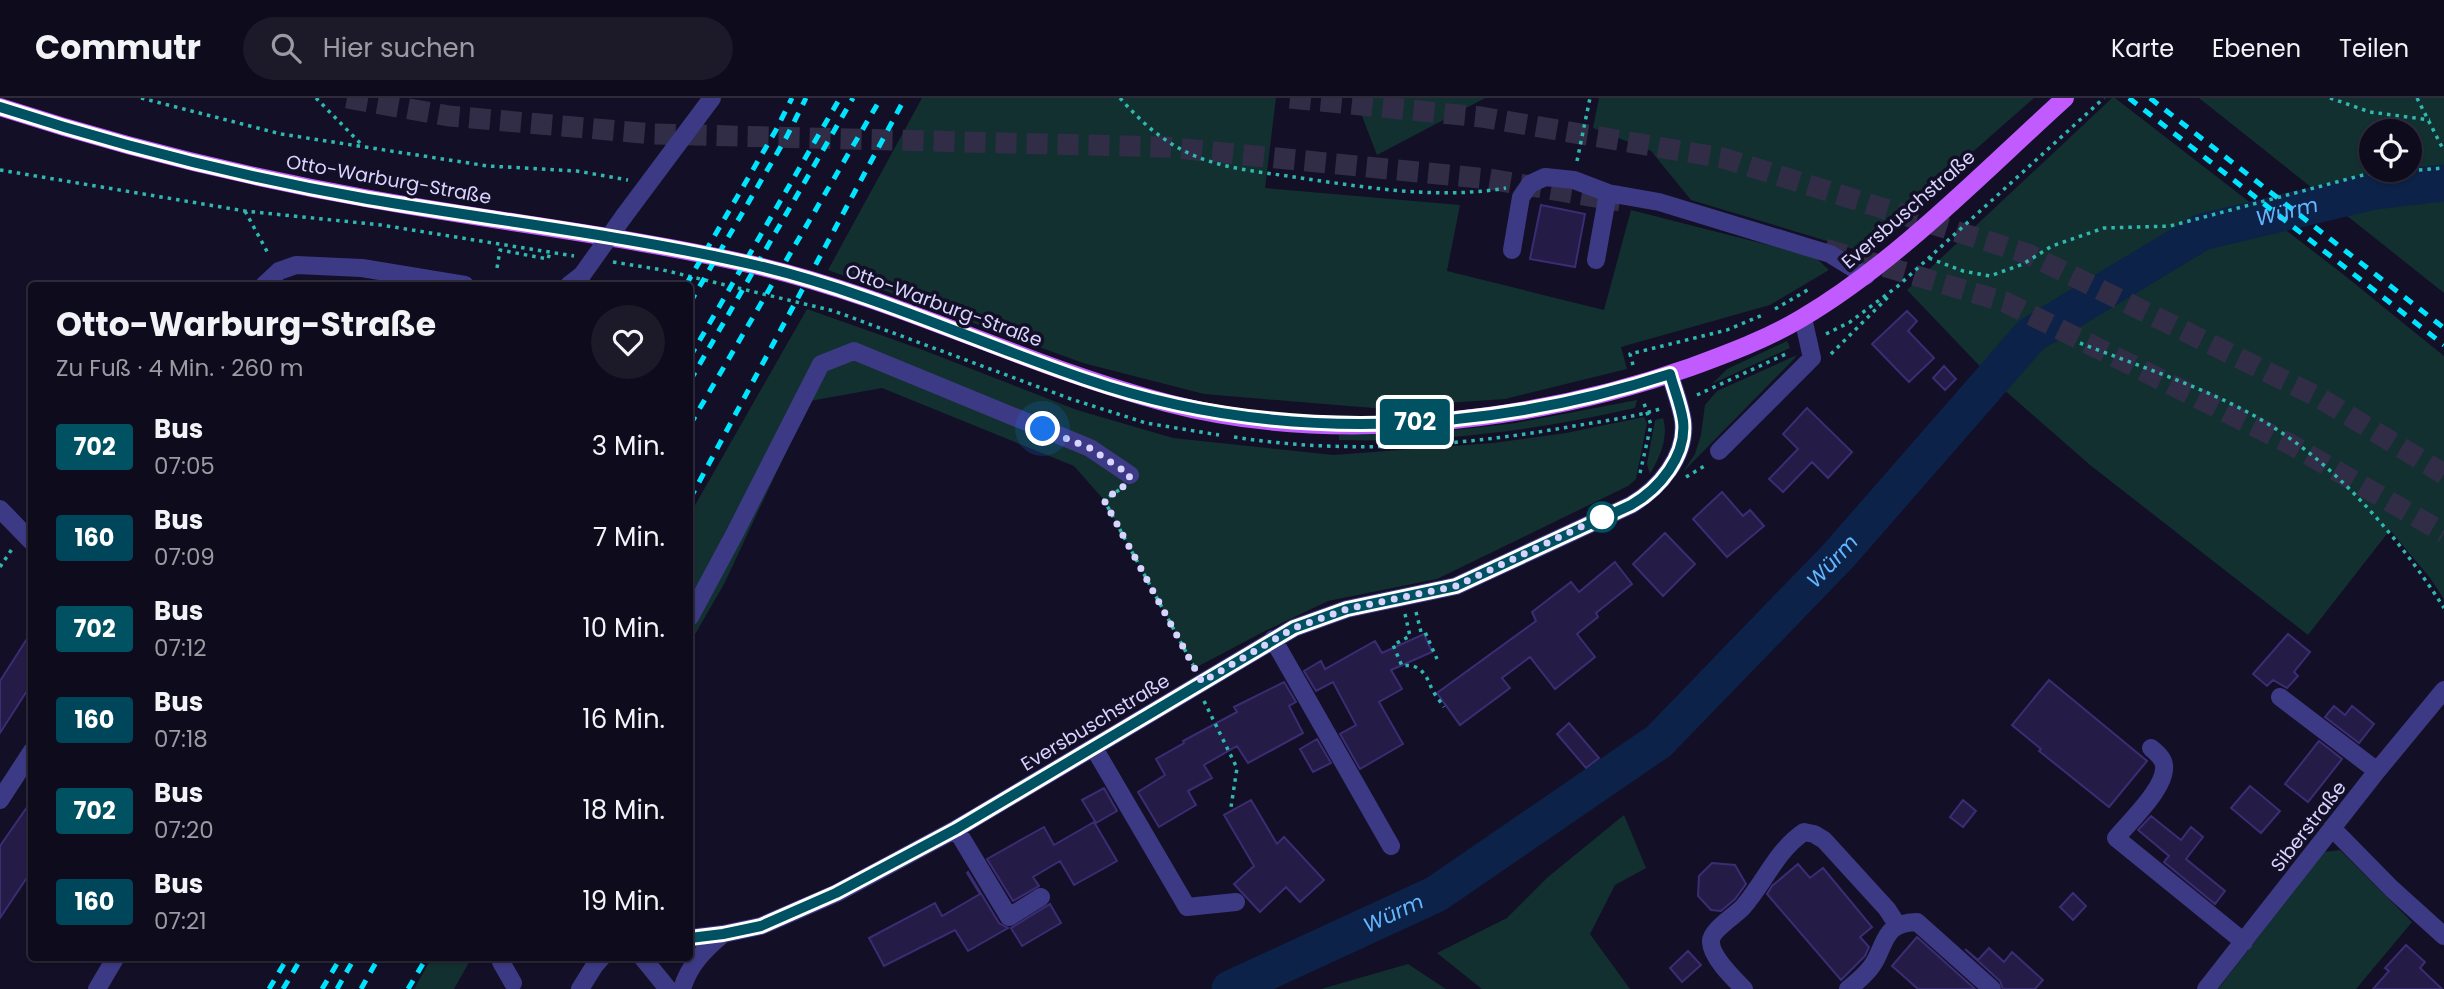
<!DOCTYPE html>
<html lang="de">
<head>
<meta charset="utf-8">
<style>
	body { margin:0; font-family:Poppins,sans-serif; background:#1c1929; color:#f1f3f6; height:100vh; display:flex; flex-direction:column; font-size:26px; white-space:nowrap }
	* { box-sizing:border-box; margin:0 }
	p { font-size:23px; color:#9b9ba3 }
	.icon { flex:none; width:38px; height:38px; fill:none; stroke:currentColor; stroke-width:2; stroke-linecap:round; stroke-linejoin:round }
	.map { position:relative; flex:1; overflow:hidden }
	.drawer { position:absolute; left:28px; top:184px; width:665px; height:679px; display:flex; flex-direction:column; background:#0e0b1c; border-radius:7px; box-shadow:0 2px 5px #0004,0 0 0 2px #2e2b3b }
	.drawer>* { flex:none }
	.badge { padding:0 14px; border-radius:5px; font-size:24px; line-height:46px }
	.controls { position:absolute; left:2359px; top:21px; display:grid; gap:14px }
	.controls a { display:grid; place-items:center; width:63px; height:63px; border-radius:50%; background:#0e0b1c; box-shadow:0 2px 5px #0004,0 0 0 2px #2e2b3b; font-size:35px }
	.you { position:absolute; width:35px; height:35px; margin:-18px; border:5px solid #fff; border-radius:50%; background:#1a73e8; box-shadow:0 0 0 10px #1a73e833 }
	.map>.badge { position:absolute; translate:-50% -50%; box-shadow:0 0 0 4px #fff }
	.round { display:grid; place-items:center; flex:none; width:74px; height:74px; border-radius:37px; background:#1c1929 }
	.headline { display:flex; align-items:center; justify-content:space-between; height:119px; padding:0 28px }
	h1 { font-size:33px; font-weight:700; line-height:52px }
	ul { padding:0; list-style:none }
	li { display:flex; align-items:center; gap:21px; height:91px; padding:0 28px }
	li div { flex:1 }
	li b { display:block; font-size:26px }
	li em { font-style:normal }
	li .badge { min-width:77px; font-weight:700; text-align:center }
	header { display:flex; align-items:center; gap:42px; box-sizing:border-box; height:98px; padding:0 35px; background:#0e0b1c; border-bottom:2px solid #2e2b3b }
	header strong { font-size:33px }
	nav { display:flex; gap:38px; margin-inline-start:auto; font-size:24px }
	.search { width:490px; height:63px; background:#1c1929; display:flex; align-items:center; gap:18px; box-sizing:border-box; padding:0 24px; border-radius:38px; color:#9b9ba3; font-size:26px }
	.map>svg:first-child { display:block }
</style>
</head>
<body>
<header>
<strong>Commutr</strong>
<div class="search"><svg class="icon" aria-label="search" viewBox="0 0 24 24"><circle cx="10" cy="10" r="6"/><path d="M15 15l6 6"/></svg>Hier suchen</div>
<nav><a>Karte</a><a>Ebenen</a><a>Teilen</a></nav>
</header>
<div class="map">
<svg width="2444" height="891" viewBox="0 0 2444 891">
	<rect width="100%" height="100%" fill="#130f26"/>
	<path fill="#12302f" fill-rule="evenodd" d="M922,0H1276L1265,90L1460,107L1447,173L1604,212L1631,112L1815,159L1829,172L1770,207L1621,249L1627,271L1505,301L1373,310L1204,296L1083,265L828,172Z
		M1355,0H1485L1377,57Z
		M1599,0H2034L1860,153L1691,102L1651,53L1593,30Z
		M2112,0H2115L2344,177L2444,258V501L2430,480L2390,432L2308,537L2090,367L1994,283L1907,192Z
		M2199,0H2444V195ZM2371,33H2410V72H2371Z
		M807,211L923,252L1077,312L1173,340L1333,357L1493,345L1566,335L1644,319L1647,325L1636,381L1628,388L1437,481L1328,503L1263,534L1195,570L1104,402L1074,368L882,290L810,303L724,486L690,545V416Z
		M1787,243L1790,250L1712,286L1727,271Z
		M1797,257L1794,261L1683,374L1695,356L1701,337L1705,307L1717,293Z
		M1637,302L1635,310C1538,332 1439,345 1339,342V337L1447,333L1516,325Z
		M1663,320C1669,339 1660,359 1650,376L1647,366L1655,322Z
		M1624,717L1646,770L1615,787L1590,836L1630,891H1482L1437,855L1507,820L1548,779Z
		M2340,752L2412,824L2356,891H2218L2324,754Z
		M432,859H472L454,891H414Z
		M1408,866L1446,891H1321Z"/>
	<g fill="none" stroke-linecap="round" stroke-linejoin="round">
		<path stroke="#0c2248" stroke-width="37" id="s1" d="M1230,891L1436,796L1659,643L1839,457L2031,237L2202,134L2374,93L2444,85"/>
	</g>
	<path fill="#241b47" stroke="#3b2d73" stroke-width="2" d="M1541,107L1585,116L1575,169L1530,161Z
		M1907,213L1917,223L1908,233L1934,260L1909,284L1872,246Z
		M1944,268L1956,281L1945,292L1933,280Z
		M1807,310L1852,354L1828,380L1812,364L1783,394L1769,381L1798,351L1783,336Z
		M1722,394L1743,418L1750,412L1764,428L1727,459L1693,421Z
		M1665,435L1695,466L1663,498L1633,466Z
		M1615,464L1632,486L1596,515L1598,519L1577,536L1595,559L1555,591L1530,559L1502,580L1510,590L1460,627L1437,595L1536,523L1532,514L1571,484L1579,494Z
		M32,533V585L0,635V583Z
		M1424,536L1432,554L1391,572L1402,591L1379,604L1403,646L1360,671L1340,636L1356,627L1333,584L1316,593L1304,573L1321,563L1325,571L1375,543L1382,555Z
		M2288,536L2310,554L2294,574L2298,578L2287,590L2273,582L2267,588L2253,576Z
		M2049,582L2147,663L2109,709L2039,653L2041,651L2012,627Z
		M1284,584L1296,604L1289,608L1303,635L1248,665L1237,648L1204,667L1212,680L1188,693L1196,707L1159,729L1138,694L1165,677L1156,661L1184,645L1183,643L1237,614L1234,609Z
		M2334,608L2345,617L2352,608L2374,626L2359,645L2325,619Z
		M1569,625L1599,660L1586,670L1557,636Z
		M1317,641L1331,665L1313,674L1300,651Z
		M2319,643L2342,661L2308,704L2285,686Z
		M2250,688L2280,713L2261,735L2231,710Z
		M1104,690L1117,713L1096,725L1082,702Z
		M32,702V772L0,820V748Z
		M1251,702L1277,746L1284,739L1324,782L1300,804L1286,789L1260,814L1234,786L1254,768L1224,717Z
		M1963,702L1976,713L1963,729L1950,719Z
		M2151,718L2181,742L2191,729L2203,739L2186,761L2225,793L2215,806L2164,764L2169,758L2138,732Z
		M1094,724L1117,763L1074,787L1060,763L1033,779L1039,788L1013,803L987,761L1044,729L1054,747Z
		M1712,765L1735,767L1746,786L1735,801L1721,813L1711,812L1698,798L1699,778Z
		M1798,766L1810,780L1823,770L1872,829L1860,839L1869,849L1865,858L1841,882L1767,796L1772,788Z
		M968,774L999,825L1008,830L968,853L955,832L884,868L869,840L935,805L942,818L980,796L967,775Z
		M2073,795L2086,808L2073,822L2060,809Z
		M1050,806L1061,825L1022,848L1011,830Z
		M1917,839L1975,891H1918L1892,868Z
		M2406,847L2425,864L2420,870L2442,891H2373L2389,873L2385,870Z
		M1989,850L2004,864L2012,854L2043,882L2035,891H2003L2000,883L1965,851L1978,862Z
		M1688,853L1701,867L1682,884L1670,870Z"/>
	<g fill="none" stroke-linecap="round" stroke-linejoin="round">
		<path stroke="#312d47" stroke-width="21" stroke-dasharray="21 10" stroke-linecap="butt" d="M347,0L449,18L654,36L1165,49L1489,81L1620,103
			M1290,0L1481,19L1723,60L2028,156L2320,300L2444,376
			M1825,151L2005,204L2290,346L2444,435"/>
		<path stroke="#2fb8b0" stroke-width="3.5" stroke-dasharray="3.5 5" stroke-linecap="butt" d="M141,0L281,36L488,68L577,73L628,82
			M316,0L361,46
			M1120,0C1141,24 1164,45 1195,58C1226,71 1261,74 1294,79C1364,89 1436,102 1506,90
			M2330,0L2370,14L2430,22
			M2417,0L2444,53
			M1577,63L1590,0
			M0,72L245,113L381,127L574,158
			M245,113L269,157
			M1929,160L1963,173L1990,178L2023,166L2052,148L2104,130L2170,128L2367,76L2444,70
			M613,164L663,172L834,213L1071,301L1146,325L1219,337
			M497,170L500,152L548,161L550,154
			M1775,211L1811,190
			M1826,236L1850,224L1898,188L2104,0
			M2080,245C2143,270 2220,294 2276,331C2343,374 2402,444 2444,510
			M1831,256L1890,197
			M1633,267L1630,256L1727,232L1765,216
			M1697,297L1788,255
			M1234,339C1346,357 1463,348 1574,328C1604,323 1635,319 1663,310
			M1640,375L1651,327L1643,302
			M1686,379L1706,367
			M1119,392L1104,402L1193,567
			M0,469L12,451
			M1416,514L1421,534H1425L1437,561
			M1405,516L1410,538L1393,547L1402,568C1419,565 1426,576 1431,589C1434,596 1440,603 1444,609
			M1204,603L1237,670L1231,709"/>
		<path stroke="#3d3a85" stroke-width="18" d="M624,118L712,0
			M1512,152L1521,99L1530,86L1545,79L1574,82L1608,95L1659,104L1830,156L1866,178
			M1596,162L1608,95
			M264,187L279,173L296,167L362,170L465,187
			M569,187L582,177
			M1719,353L1812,260L1803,220
			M0,411L32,444
			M690,519L735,435L821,266L854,253L1090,350L1130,377
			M1273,541L1391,748
			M2280,599L2377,673
			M1094,650L1187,809L1236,804
			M2151,650C2157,655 2163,660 2164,667C2167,689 2129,724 2116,740L2244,844
			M0,702L32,653
			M2332,730L2392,791L2444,838
			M956,731L1009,819L1041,799
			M690,840L723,836L761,828L837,795L956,731L1294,530L1347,511L1456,488L1631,407C1659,390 1687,358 1683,323C1681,308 1674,291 1670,276
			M502,859L501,864L513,885
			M642,859L668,891
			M97,891L116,859
			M580,891L595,867L602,859
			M682,891C689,867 705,851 723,836
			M1744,891C1734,881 1710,858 1711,843C1711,832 1736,817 1743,809C1765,784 1776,753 1804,734L1814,736L1824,742L1887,811L1898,828
			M1848,891C1858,883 1869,874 1875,863C1887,840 1886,825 1917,824L1992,891
			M2206,891L2377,673L2444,592"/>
		<path stroke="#c25bff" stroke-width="18" d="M0,9C120,48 241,78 365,100C496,124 628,138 758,168C899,201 1028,269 1167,305C1331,348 1532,325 1691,269C1729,255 1767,241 1802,220C1897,164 1983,74 2065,0"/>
		<path stroke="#00e5ff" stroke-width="5" stroke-dasharray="10 9" stroke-linecap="butt" d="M2129,0L2444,247
			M2150,0L2444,230
			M686,187L776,32L792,0
			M690,205L787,38L806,0
			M690,259L840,0
			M690,283L853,0
			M690,327L881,0
			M690,401L905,0
			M269,891L288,859
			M283,891L302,859
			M322,891L341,859
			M337,891L355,859
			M361,891L379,859
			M408,891L427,859"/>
		<path stroke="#3d3a85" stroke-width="18" d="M582,177L624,118"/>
	</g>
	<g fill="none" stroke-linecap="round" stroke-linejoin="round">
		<defs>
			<path id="line" d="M0,9C120,48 243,79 368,101C498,123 630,138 759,168C872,195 976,244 1085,281C1273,346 1482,337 1670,276C1674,291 1681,308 1683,323C1687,358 1659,391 1631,407L1456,488L1347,511L1294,530L956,731L836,795L761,828L723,836L690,840"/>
		</defs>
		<use href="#line" stroke="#fff" stroke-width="16"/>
		<use href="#line" stroke="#005262" stroke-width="10"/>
		<path stroke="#d9d4ff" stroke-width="7" stroke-dasharray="0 12.6" d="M1043,331L1090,350L1130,377L1127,386L1104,402L1202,584L1294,530L1347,511L1456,488L1602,419"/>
	</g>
	<circle fill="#fff" stroke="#005262" stroke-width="3.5" cx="1602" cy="419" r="14"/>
	<g text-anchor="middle" stroke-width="7" stroke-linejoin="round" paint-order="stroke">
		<g font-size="19" fill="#d9d4ff" stroke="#130f26">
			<text transform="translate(389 81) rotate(10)" y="7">Otto-Warburg-Straße</text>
			<text transform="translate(1908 111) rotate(-41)" y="7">Eversbuschstraße</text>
			<text transform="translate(944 207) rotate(20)" y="7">Otto-Warburg-Straße</text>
			<text transform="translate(1095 624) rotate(-31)" y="7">Eversbuschstraße</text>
			<text transform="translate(2308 728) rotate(-52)" y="7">Siberstraße</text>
		</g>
		<g font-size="21" font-style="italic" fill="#62b6ff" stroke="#130f26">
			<text dy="7" stroke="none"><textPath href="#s1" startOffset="1335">Würm</textPath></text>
			<text dy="7" stroke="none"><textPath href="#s1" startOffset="747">Würm</textPath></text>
			<text dy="7" stroke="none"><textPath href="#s1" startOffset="180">Würm</textPath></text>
		</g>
	</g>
</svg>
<div class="controls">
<a><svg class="icon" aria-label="locate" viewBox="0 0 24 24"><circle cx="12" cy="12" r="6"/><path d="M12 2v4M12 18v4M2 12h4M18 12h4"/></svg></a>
</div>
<div class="you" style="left:1043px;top:331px"></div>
<b class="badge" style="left:1415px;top:324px;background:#005262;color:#fff">702</b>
<section class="drawer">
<div class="headline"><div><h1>Otto-Warburg-Straße</h1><p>Zu Fuß · 4 Min. · 260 m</p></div><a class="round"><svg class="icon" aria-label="heart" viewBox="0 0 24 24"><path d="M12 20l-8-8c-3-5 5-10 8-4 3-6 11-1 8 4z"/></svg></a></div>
<ul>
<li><span class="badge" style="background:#005262;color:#fff">702</span><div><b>Bus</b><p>07:05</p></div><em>3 Min.</em></li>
<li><span class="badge" style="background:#00465a;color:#fff">160</span><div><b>Bus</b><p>07:09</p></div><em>7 Min.</em></li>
<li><span class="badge" style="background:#005262;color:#fff">702</span><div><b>Bus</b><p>07:12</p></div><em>10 Min.</em></li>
<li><span class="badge" style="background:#00465a;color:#fff">160</span><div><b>Bus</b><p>07:18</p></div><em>16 Min.</em></li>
<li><span class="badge" style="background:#005262;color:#fff">702</span><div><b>Bus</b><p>07:20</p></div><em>18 Min.</em></li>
<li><span class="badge" style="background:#00465a;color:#fff">160</span><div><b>Bus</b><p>07:21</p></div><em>19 Min.</em></li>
</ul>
</section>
</div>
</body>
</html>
